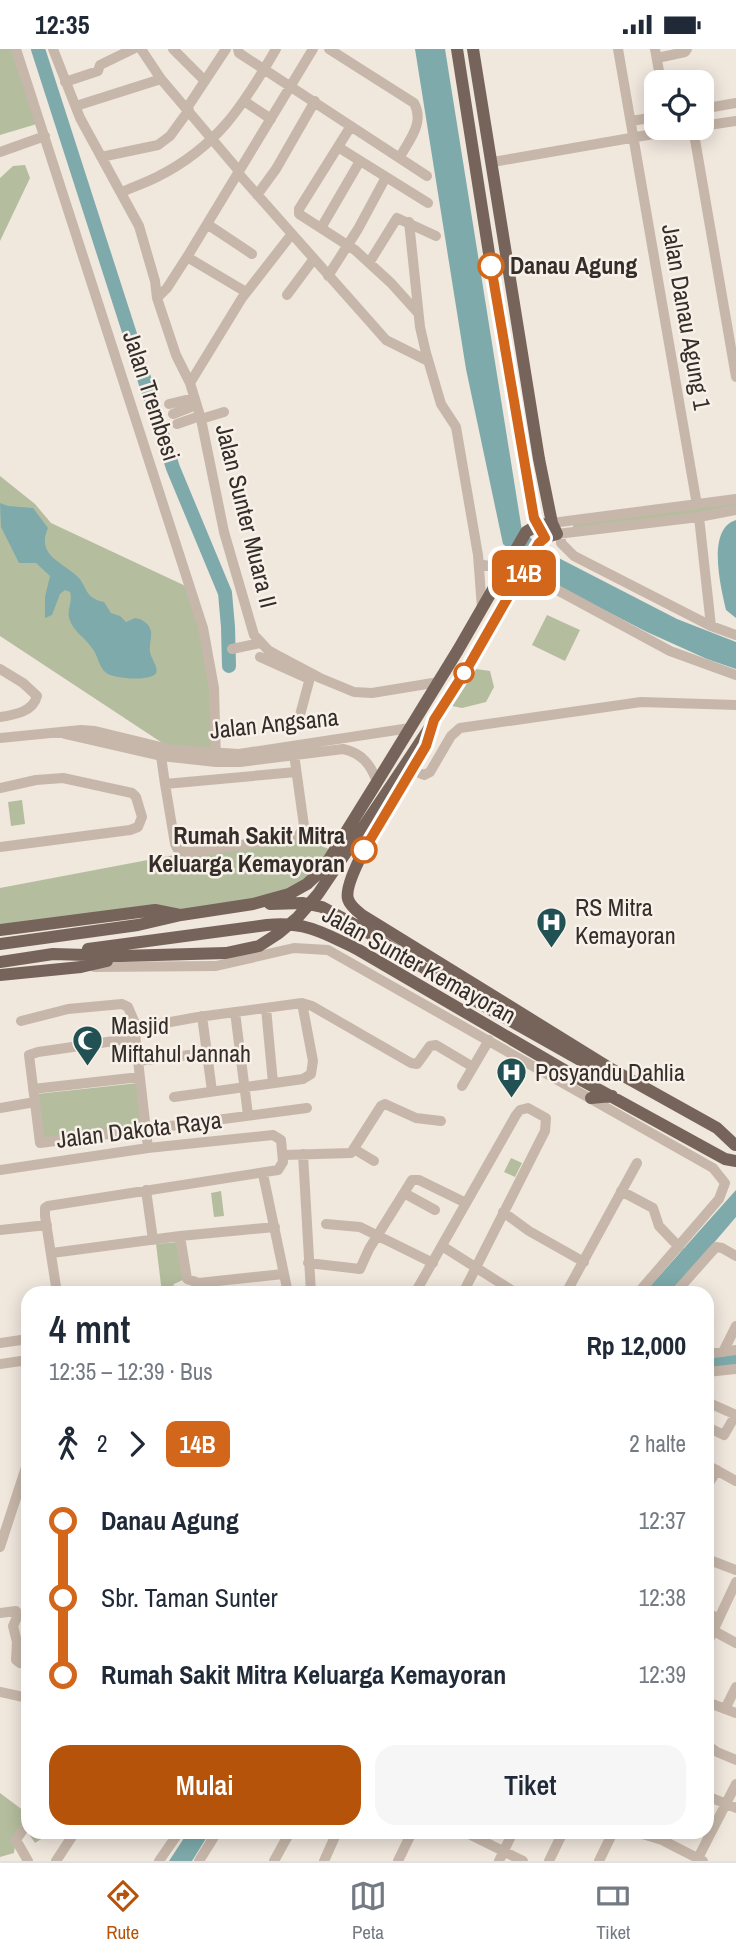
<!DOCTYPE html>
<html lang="id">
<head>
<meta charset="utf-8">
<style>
	body { margin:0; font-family:"Archivo Narrow",sans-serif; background:#f6f6f7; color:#1f2937; height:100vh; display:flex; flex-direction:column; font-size:26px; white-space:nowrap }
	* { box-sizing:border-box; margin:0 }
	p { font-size:23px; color:#747a83 }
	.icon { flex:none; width:38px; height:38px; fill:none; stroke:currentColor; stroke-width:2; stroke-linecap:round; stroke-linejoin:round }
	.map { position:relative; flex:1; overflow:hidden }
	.side { position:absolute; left:21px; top:1237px; width:693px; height:553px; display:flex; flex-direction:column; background:#fff; border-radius:21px; box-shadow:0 4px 18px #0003 }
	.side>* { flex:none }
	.badge { padding:0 14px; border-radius:10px; font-size:24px; line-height:46px }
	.fabs { position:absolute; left:644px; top:21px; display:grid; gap:14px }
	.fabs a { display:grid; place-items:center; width:70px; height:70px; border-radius:14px; background:#fff; box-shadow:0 4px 18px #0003; font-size:35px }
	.map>.badge { position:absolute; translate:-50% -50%; box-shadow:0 0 0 4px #fff }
	.legs { display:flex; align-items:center; gap:10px; height:77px; padding:0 28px; font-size:23px }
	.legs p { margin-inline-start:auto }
	.overview { display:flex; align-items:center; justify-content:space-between; height:119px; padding:0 28px }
	h1 { font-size:38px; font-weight:600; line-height:52px }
	.action { display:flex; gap:14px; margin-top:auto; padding:14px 28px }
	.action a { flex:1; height:80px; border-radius:21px; background:#b45309; color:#fff; font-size:28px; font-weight:600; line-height:80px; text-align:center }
	.action a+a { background:#f6f6f7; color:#1f2937 }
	ul { padding:0 28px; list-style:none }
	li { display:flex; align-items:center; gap:24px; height:77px; font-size:26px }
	li i { display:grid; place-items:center; width:10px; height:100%; margin:0 9px; background:currentColor }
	li i::after { content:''; width:18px; height:18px; margin:-9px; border:5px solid; border-radius:50%; background:#fff }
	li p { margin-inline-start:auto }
	li:first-child i { background:linear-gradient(#0000 50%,currentColor 0) }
	li:last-child i { background:linear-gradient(currentColor 50%,#0000 0) }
	.status { display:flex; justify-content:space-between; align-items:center; height:49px; padding:0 35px; background:#fff; direction:ltr }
	.status svg { height:19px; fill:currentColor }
	.menu { display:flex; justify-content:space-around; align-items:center; height:98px; border-top:2px solid #e0e1e3; background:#fff; font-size:19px; color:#747a83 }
	.menu a { display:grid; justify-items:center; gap:4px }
	.menu .active { color:#b45309 }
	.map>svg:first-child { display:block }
</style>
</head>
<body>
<div class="status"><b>12:35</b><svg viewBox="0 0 49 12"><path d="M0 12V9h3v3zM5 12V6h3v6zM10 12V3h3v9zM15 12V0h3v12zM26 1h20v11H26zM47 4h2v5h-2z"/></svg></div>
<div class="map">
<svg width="736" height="1812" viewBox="0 0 736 1812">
	<rect width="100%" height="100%" fill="#f0e7dd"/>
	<path fill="#b4be9e" d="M0,0H16L40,74L0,86Z
		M25,116L30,129L0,192V129L13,117Z
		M0,427L35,455L51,474L192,540L203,579L216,705L173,701L0,587Z
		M736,449V460L575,482L571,472Z
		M547,566L580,581L565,612L532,596Z
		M469,619L490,622L494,638L486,653L462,659L452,657L450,649Z
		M22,751L25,775L11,777L8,753Z
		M298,788L334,802L289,845L181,866L155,861L0,881V839L190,803Z
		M138,1034L143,1080L42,1091L37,1045Z
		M511,1109L522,1114L515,1128L504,1123Z
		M221,1142L224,1167L214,1168L211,1144Z
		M178,1193L185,1230L174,1235L171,1244H162L156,1195Z
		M0,1744L28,1765V1783H47L49,1785L35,1794L27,1782L17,1780L14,1804L0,1808Z"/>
	<path fill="#7eaaab" d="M415,0H445L522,482L549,504L677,570L736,593V620L707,610L647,583L565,541L538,524L503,495L466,320Z
		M0,454L8,457L33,459L48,479C36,506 61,512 77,527C88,538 84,549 104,553L111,564L120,567L126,573L135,569C142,570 149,574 151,582C152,588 149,596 150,603C151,610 159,618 156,624C151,633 112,630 105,623C98,616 98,606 92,599C85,588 73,583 69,569C67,560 73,552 70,543L65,541L60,545L52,566L45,569V548L50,527L36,514H19L1,478Z
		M736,471V569L726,561C721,539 706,480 736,471Z
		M736,1141V1168L671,1244H644Z
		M736,1303V1316L707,1320V1306Z
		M188,1783H210L192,1812H169Z"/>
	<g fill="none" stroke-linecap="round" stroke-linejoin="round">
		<path stroke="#7eaaab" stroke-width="14" d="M38,0L173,419L225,544L228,578L229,617"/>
		<path stroke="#c7b7aa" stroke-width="10" d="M16,0L203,579L214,639L216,713
			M53,0L80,69L139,177L155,232L157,249L176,306L190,334L201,370L224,483L254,586L268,601L277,606L320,629L354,643L372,644L439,633
			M141,0L161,30L239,122
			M173,0L205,32
			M238,0L239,4L427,127
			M329,0L414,54C425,74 409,91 400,108
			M618,0L697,456
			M655,0L661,33
			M657,9L685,3L687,0
			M65,33L98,22L100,16L133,0
			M244,52L271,70
			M76,57L161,30
			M187,59L226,0
			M702,60L736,54
			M631,72L656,68
			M351,77L299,160V165L355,201L391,234L418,264
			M702,77L736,72
			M693,79L736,328
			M338,98L428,154
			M0,103L45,87
			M101,108L158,96L170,87L189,61
			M493,113L688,79
			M238,124L386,291L428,312
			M122,143C133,138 145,134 157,128C217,98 243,57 276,0
			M257,146L276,120L315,52
			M409,173L420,278L426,304L441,355L456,378L478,506L482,559
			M207,175L252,205
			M321,179L360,112
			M187,208L246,243
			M369,214L397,169L436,187
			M328,227L358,180L386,128
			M287,246L313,211
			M157,249L167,239L187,208L313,0
			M190,334L242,249L291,186
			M169,355L194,349
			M173,365L196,356
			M201,370L224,363
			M177,375L200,367
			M736,461L699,468L557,485L561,490V494L574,507L711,577L736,586
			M699,468L711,577
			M552,474L736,450
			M479,515L504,520
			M524,523L670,602L736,626
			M232,600L260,594
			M260,608L309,630
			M0,620L23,634L37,647C33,663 14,666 0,668
			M300,666L311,625
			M65,685L161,707L216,713H240L343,700C362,704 371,716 377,733
			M0,689L81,681L95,682L173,701L239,705L410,679
			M294,705L304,777L298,788L190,803L178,801L175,795L165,735L296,723
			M161,707L165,735
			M412,721L424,726L430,723L451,687L460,679L641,653L736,656
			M0,739L36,731L63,729L132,744L136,748L142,768L138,778L130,781L0,798
			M94,918L216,917L294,899L328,901L713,1119L725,1134L719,1150L638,1244
			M266,959L273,1034
			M235,963L248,1066
			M202,967L212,1042
			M21,972L68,960L122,955L128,958L137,979
			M137,979L198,968L302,954L312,957L411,1014L417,1015L430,997L436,996L473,1018
			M135,985L148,1099
			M135,989L38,1003L29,1006L40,1094L307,1059
			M138,1012L206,1004
			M462,1037L489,991
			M33,1040L140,1028
			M174,1048L303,1030L311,1025L313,1012L302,954
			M0,1059L35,1053
			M354,1100L374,1112
			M303,1105L311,1244
			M284,1106L351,1104L381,1057L385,1055L416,1069L441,1072
			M0,1121L148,1099L273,1086L281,1091L283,1113L278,1121L48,1157L45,1159V1167L57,1244
			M263,1125L288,1244
			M146,1141L153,1191
			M621,1142L653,1159L659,1177L679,1198
			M404,1144L435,1161
			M503,1163L529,1182L584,1213
			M326,1175L360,1178L433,1214
			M0,1181L47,1176
			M180,1187L187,1230L199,1234L283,1225
			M442,1197L516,1244
			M52,1204L180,1187L275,1178
			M308,1214L360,1220L369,1200L412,1131H419L466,1154
			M415,1244L516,1066L520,1061L528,1059L546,1069L545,1082L463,1244
			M566,1244L637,1114
			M675,1244L716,1198L722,1199L736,1207
			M0,1294L28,1290
			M723,1303L736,1277
			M707,1305L736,1301
			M0,1315L28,1311
			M707,1323L736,1320
			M707,1353L736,1366
			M707,1378L724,1386L735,1367
			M707,1416L736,1432
			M707,1437L717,1421
			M0,1498L28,1412
			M707,1510L736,1521
			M0,1564L16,1562L18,1566L13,1577L17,1593L16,1611L20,1614L28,1615
			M707,1564L718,1569
			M714,1582L736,1594
			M707,1595L736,1533
			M0,1643L28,1649
			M707,1653L736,1664
			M725,1660L736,1638
			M707,1696L717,1703L736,1711
			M707,1747L736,1759
			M465,1783L523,1812
			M636,1783L662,1791L703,1812
			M698,1809L736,1735
			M28,1812L16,1791L28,1773
			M56,1812L75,1783
			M159,1812L179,1783
			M199,1812L217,1783
			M274,1812L290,1783
			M324,1812L337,1783
			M398,1812L412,1783
			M499,1812L513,1783
			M549,1812L563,1783
			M599,1812L613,1783"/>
		<path stroke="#76645b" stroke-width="12" d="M457,0L509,332L534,469L540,482
			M422,704C408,728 341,827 348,850C350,857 357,862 362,866L613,1021L717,1079L735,1096
			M270,855L303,854L322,858L359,878L479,954L605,1025
			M0,881L155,861L180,866
			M0,895L138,876L181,866L253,855L289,845L307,835L323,820L377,733L458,601L526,483L536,477L552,474
			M88,900L267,876C305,872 324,884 357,900L583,1032L725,1110L736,1112
			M0,913L53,905L121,907L226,904L259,897L279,884L298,868L318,845C395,730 476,617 539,494L546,488L557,485L552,474L539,410L473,0
			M0,926L81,918L107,912
			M591,1049L612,1047"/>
	</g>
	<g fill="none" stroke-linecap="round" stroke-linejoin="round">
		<defs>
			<path id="line-1" d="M364,801L426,697L434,671L468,618L539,494L545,489L534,469L491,217"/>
		</defs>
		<use href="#line-1" stroke="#fff" stroke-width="16"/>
		<use href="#line-1" stroke="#d2661b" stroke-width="10"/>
	</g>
	<defs>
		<symbol id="hospital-pin" viewBox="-11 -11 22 30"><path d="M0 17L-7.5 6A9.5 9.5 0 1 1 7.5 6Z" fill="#225153" stroke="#f8f1e9"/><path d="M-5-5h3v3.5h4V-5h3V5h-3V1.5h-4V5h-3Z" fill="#fff"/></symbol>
		<symbol id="mosque-pin" viewBox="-11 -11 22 30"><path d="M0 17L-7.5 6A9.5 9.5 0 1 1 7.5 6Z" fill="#225153" stroke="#f8f1e9"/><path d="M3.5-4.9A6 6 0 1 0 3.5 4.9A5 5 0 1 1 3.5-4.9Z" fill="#fff"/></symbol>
	</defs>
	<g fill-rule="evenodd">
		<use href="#hospital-pin" x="534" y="856" width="35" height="47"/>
		<use href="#mosque-pin" x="70" y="974" width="35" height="47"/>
		<use href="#hospital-pin" x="494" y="1006" width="35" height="47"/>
	</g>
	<g fill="#fff" stroke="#d2661b" stroke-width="3.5">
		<circle cx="491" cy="217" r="12"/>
		<circle cx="464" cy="624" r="9"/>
		<circle cx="364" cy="801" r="12"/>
	</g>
	<g text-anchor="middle" stroke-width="5" stroke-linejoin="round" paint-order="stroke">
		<g font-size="24" font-weight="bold" fill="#352d29" stroke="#f8f1e9" text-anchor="start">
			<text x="510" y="225">Danau Agung</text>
			<text x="345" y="795" text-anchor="end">Rumah Sakit Mitra<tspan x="345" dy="28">Keluarga Kemayoran</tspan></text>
		</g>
		<g font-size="24" fill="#352d29" stroke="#f8f1e9">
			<text transform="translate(686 268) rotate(80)" y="8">Jalan Danau Agung 1</text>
			<text transform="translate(151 347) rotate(72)" y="8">Jalan Trembesi</text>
			<text transform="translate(246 467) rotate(76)" y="8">Jalan Sunter Muara II</text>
			<text transform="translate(274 675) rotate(-6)" y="8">Jalan Angsana</text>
			<text transform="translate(419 916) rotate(29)" y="8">Jalan Sunter Kemayoran</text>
			<text transform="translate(139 1081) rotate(-7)" y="8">Jalan Dakota Raya</text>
		</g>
		<g font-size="24" fill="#352d29" stroke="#f8f1e9" text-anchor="start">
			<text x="575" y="867">RS Mitra<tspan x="575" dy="28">Kemayoran</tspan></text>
			<text x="111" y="985">Masjid<tspan x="111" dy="28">Miftahul Jannah</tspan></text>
			<text x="535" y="1032">Posyandu Dahlia</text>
		</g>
	</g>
</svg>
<div class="fabs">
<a><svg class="icon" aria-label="locate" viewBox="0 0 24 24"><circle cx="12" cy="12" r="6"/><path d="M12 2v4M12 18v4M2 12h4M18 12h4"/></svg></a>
</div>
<b class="badge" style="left:524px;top:524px;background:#d2661b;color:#fff">14B</b>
<section class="side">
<div class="overview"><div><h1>4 mnt</h1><p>12:35 – 12:39 · Bus</p></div><b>Rp 12,000</b></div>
<div class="legs"><svg class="icon" aria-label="walk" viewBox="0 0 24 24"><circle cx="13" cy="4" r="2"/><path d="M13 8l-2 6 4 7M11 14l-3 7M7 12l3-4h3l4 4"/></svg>2<svg class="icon" aria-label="forward" viewBox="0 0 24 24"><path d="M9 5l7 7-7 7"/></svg><b class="badge" style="background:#d2661b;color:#fff">14B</b><p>2 halte</p></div>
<ul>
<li><i style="color:#d2661b"></i><b>Danau Agung</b><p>12:37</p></li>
<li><i style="color:#d2661b"></i><span>Sbr. Taman Sunter</span><p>12:38</p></li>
<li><i style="color:#d2661b"></i><b>Rumah Sakit Mitra Keluarga Kemayoran</b><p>12:39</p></li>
</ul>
<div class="action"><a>Mulai</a><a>Tiket</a></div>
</section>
</div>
<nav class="menu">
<a class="active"><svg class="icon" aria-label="directions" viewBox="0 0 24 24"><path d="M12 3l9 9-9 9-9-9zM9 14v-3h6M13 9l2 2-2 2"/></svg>Rute</a>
<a><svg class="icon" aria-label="map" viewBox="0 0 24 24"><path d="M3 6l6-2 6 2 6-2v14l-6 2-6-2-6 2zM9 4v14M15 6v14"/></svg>Peta</a>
<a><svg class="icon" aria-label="tickets" viewBox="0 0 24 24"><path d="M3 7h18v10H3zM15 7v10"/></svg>Tiket</a>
</nav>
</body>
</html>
